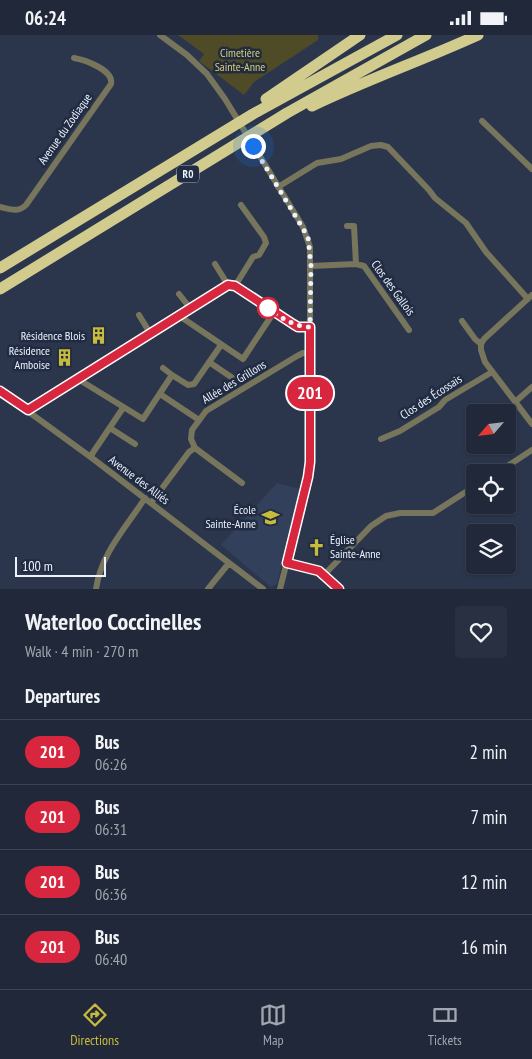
<!DOCTYPE html>
<html lang="en">
<head>
<meta charset="utf-8">
<style>
	body { margin:0; font-family:"PT Sans Narrow",sans-serif; background:#283041; color:#f1f3f6; height:100vh; display:flex; flex-direction:column; font-size:19px; white-space:nowrap }
	* { box-sizing:border-box; margin:0 }
	p { font-size:16px; color:#a2a6ae }
	.icon { flex:none; width:28px; height:28px; fill:none; stroke:currentColor; stroke-width:2; stroke-linecap:round; stroke-linejoin:round }
	.map { position:relative; height:554px; overflow:hidden }
	.side { display:flex; flex-direction:column; background:#202839; flex:1 }
	.side>* { flex:none }
	.badge { padding:0 10px; border-radius:16px; font-size:18px; line-height:32px }
	.needle { width:32px; rotate:242deg }
	.controls { position:absolute; left:466px; top:369px; display:grid; gap:10px }
	.controls a { display:grid; place-items:center; width:50px; height:50px; border-radius:5px; background:#202839; box-shadow:0 1px 4px #0004,0 0 0 1px #3d4453; font-size:25px }
	.scale { position:absolute; left:15px; bottom:12px; width:91px; box-sizing:border-box; padding-left:5px; border:2px solid #ecf2fe; border-top:0; font-size:14px; line-height:18px; white-space:nowrap; color:#ecf2fe; -webkit-text-stroke:4px #212b41; paint-order:stroke }
	.you { position:absolute; width:25px; height:25px; margin:-12px; border:4px solid #fff; border-radius:50%; background:#1a73e8; box-shadow:0 0 0 8px #1a73e833 }
	.map>.badge { position:absolute; translate:-50% -50%; box-shadow:0 0 0 2px #fff }
	h2 { padding:0 25px; font-size:19px; line-height:45px }
	.round { display:grid; place-items:center; flex:none; width:52px; height:52px; border-radius:5px; background:#283041 }
	.overview { display:flex; align-items:center; justify-content:space-between; height:85px; padding:0 25px }
	h1 { font-size:24px; font-weight:700; line-height:38px }
	ul { padding:0; list-style:none }
	li { display:flex; align-items:center; gap:15px; height:65px; padding:0 25px; border-top:1px solid #3d4453 }
	li div { flex:1 }
	li b { display:block; font-size:19px }
	li em { font-style:normal }
	li .badge { min-width:55px; font-weight:700; text-align:center }
	.status { display:flex; justify-content:space-between; align-items:center; height:35px; padding:0 25px; background:#202839; direction:ltr }
	.status svg { height:14px; fill:currentColor }
	.dock { display:flex; justify-content:space-around; align-items:center; height:70px; border-top:1px solid #3d4453; background:#202839; font-size:14px; color:#a2a6ae }
	.dock a { display:grid; justify-items:center; gap:2px }
	.dock .current { color:#c7bb3b }
	.map>svg:first-child { display:block }
</style>
</head>
<body>
<div class="status"><b>06:24</b><svg viewBox="0 0 49 12"><path d="M0 12V9h3v3zM5 12V6h3v6zM10 12V3h3v9zM15 12V0h3v12zM26 1h20v11H26zM47 4h2v5h-2z"/></svg></div>
<div class="map">
<svg width="532" height="554" viewBox="0 0 532 554">
	<rect width="100%" height="100%" fill="#2b364c"/>
	<path fill="#32405b" d="M277,448L300,454L277,549L271,552L221,510Z"/>
	<path fill="#4e4b26" d="M178,0H318V5L254,47L244,60L199,26L204,19Z"/>
	<g fill="none" stroke-linecap="round" stroke-linejoin="round">
		<path stroke="#77755c" stroke-width="6" d="M160,0L187,20L207,39L225,64L303,192L310,212V427L308,443L280,554
			M482,86L532,134
			M278,152L317,128L341,124L371,111L381,110L388,112L429,155L435,163L466,188L486,217L528,264
			M0,172C10,174 18,178 26,170L111,49C114,35 85,25 74,23
			M347,191H354L356,229
			M215,229L228,250
			M311,231L356,229L364,231L409,295
			M235,251L253,222L259,220L266,208L264,202L241,170
			M179,259L190,273
			M139,280L150,298
			M178,280L243,324L274,277
			M462,286L475,304L481,309
			M481,309V315L485,327L532,389
			M481,309L484,304L532,260
			M209,327L234,344
			M163,333L172,340
			M78,344L143,384L172,340L188,350L194,349L221,310
			M0,356L92,423L263,554
			M160,359L199,385
			M515,367L532,352
			M28,375L228,250L235,251L293,289L298,292H310
			M110,393L135,409
			M381,404L400,396L439,372L445,365L492,337
			M92,423V419L123,373
			M497,438L532,415
			M242,448L195,413L191,404L192,395L206,376L297,321L303,318L310,319
			M151,468L189,417L195,413
			M287,528L319,536L339,554
			M324,540L371,491L386,481L400,478H433L475,451
			M96,554C101,518 126,493 145,463
			M208,554L229,528"/>
		<path stroke="#d1cb8d" stroke-width="11" d="M266,64L360,0
			M312,71C366,45 423,25 478,0
			M0,233L253,79L397,0
			M0,254L287,78L426,0"/>
	</g>
	<g fill="none" stroke-linecap="round" stroke-linejoin="round">
		<defs>
			<path id="line" d="M0,356L28,375L228,250L235,251L293,289L298,292H310V427L308,442L287,528L319,536L339,554"/>
		</defs>
		<use href="#line" stroke="#fff" stroke-width="11"/>
		<use href="#line" stroke="#d7263d" stroke-width="8"/>
		<path stroke="#ecf2fe" stroke-width="5" stroke-dasharray="0 9" d="M253,111L308,202L311,231L310,292C292,291 282,283 268,273"/>
	</g>
	<defs>
		<symbol id="building-bare" viewBox="-9 -9 18 18"><path d="M-4-6H4V6H1V3H-1V6H-4ZM-2.5-4.3h1.7v1.8h-1.7ZM.8-4.3h1.7v1.8H.8ZM-2.5-1h1.7V.8h-1.7ZM.8-1h1.7V.8H.8Z" fill="#c7bb3b" stroke="#212b41" stroke-width="2.5" paint-order="stroke"/></symbol>
		<symbol id="school-bare" viewBox="-9 -9 18 18"><path d="M0-5L7-2L0 1L-7-2ZM-4 1L0 2.5L4 1V4Q0 6-4 4Z" fill="#c7bb3b" stroke="#212b41" stroke-width="2.5" paint-order="stroke"/></symbol>
		<symbol id="church-bare" viewBox="-9 -9 18 18"><path d="M-1.2-6h2.4v3.5h3.3v2.4h-3.3V6h-2.4V-.1h-3.3v-2.4h3.3Z" fill="#c7bb3b" stroke="#212b41" stroke-width="2.5" paint-order="stroke"/></symbol>
	</defs>
	<g fill-rule="evenodd">
		<use href="#building-bare" x="86" y="288" width="25" height="25"/>
		<use href="#building-bare" x="52" y="310" width="25" height="25"/>
		<use href="#school-bare" x="258" y="470" width="25" height="25"/>
		<use href="#church-bare" x="304" y="500" width="25" height="25"/>
	</g>
	<circle fill="#fff" stroke="#d7263d" stroke-width="2.5" cx="268" cy="273" r="10"/>
	<g text-anchor="middle" stroke-width="5" stroke-linejoin="round" paint-order="stroke">
		<rect fill="#212b41" stroke="#afb6c5" stroke-width="1" x="177" y="130.5" width="22" height="17" rx="4"/>
		<g font-size="11" font-weight="bold" fill="#ecf2fe">
			<text x="188" y="143">R0</text>
		</g>
		<g font-size="12" fill="#d7ce75" stroke="#212b41">
			<text x="240" y="22">Cimetière<tspan x="240" dy="14">Sainte-Anne</tspan></text>
		</g>
		<g font-size="12" fill="#ecf2fe" stroke="#212b41">
			<text transform="translate(65 94) rotate(-55)" y="4">Avenue du Zodiaque</text>
			<text transform="translate(393 253) rotate(54)" y="4">Clos des Gallois</text>
			<text transform="translate(234 347) rotate(-31)" y="4">Allée des Grillons</text>
			<text transform="translate(431 362) rotate(-33)" y="4">Clos des Écossais</text>
			<text transform="translate(139 445) rotate(37)" y="4">Avenue des Alliés</text>
		</g>
		<g font-size="12" fill="#ecf2fe" stroke="#212b41" text-anchor="end">
			<text x="85" y="305">Résidence Blois</text>
			<text x="50" y="320">Résidence<tspan x="50" dy="14">Amboise</tspan></text>
			<text x="256" y="479">École<tspan x="256" dy="14">Sainte-Anne</tspan></text>
			<text x="330" y="509" text-anchor="start">Église<tspan x="330" dy="14">Sainte-Anne</tspan></text>
		</g>
	</g>
</svg>
<div class="controls">
<a><svg class="needle" viewBox="-14 -14 28 28"><path d="M0-13l5 13h-10z" fill="#e53935"/><path d="M0 13l5-13h-10z" fill="#a2a6ae"/></svg></a>
<a><svg class="icon" aria-label="locate" viewBox="0 0 24 24"><circle cx="12" cy="12" r="6"/><path d="M12 2v4M12 18v4M2 12h4M18 12h4"/></svg></a>
<a><svg class="icon" aria-label="layers" viewBox="0 0 24 24"><path d="M12 4l9 5-9 5-9-5zM3 14l9 5 9-5"/></svg></a>
</div>
<div class="scale">100 m</div>
<div class="you" style="left:253px;top:111px"></div>
<b class="badge" style="left:310px;top:358px;background:#d7263d;color:#fff">201</b>
</div>
<section class="side">
<div class="overview"><div><h1>Waterloo Coccinelles</h1><p>Walk · 4 min · 270 m</p></div><a class="round"><svg class="icon" aria-label="heart" viewBox="0 0 24 24"><path d="M12 20l-8-8c-3-5 5-10 8-4 3-6 11-1 8 4z"/></svg></a></div>
<h2>Departures</h2>
<ul>
<li><span class="badge" style="background:#d7263d;color:#fff">201</span><div><b>Bus</b><p>06:26</p></div><em>2 min</em></li>
<li><span class="badge" style="background:#d7263d;color:#fff">201</span><div><b>Bus</b><p>06:31</p></div><em>7 min</em></li>
<li><span class="badge" style="background:#d7263d;color:#fff">201</span><div><b>Bus</b><p>06:36</p></div><em>12 min</em></li>
<li><span class="badge" style="background:#d7263d;color:#fff">201</span><div><b>Bus</b><p>06:40</p></div><em>16 min</em></li>
</ul>
</section>
<nav class="dock">
<a class="current"><svg class="icon" aria-label="directions" viewBox="0 0 24 24"><path d="M12 3l9 9-9 9-9-9zM9 14v-3h6M13 9l2 2-2 2"/></svg>Directions</a>
<a><svg class="icon" aria-label="map" viewBox="0 0 24 24"><path d="M3 6l6-2 6 2 6-2v14l-6 2-6-2-6 2zM9 4v14M15 6v14"/></svg>Map</a>
<a><svg class="icon" aria-label="tickets" viewBox="0 0 24 24"><path d="M3 7h18v10H3zM15 7v10"/></svg>Tickets</a>
</nav>
</body>
</html>
